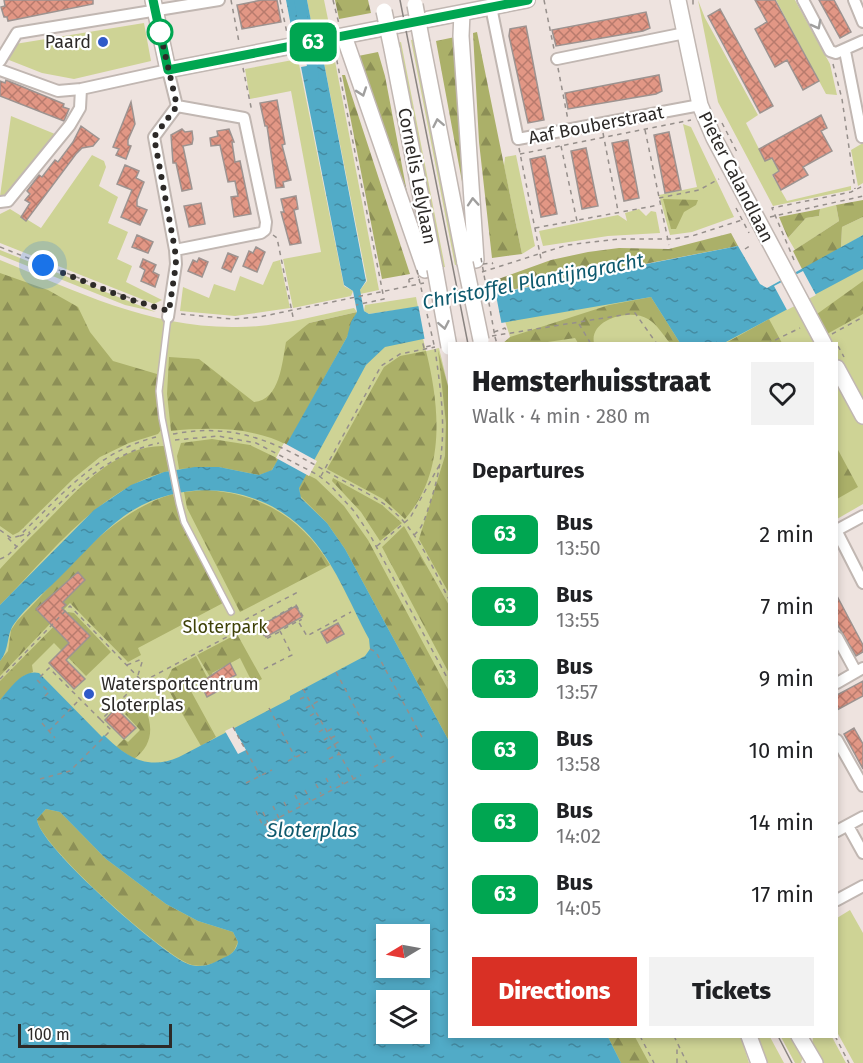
<!DOCTYPE html>
<html lang="en">
<head>
<meta charset="utf-8">
<style>
	body { margin:0; font-family:"Fira Sans",sans-serif; background:#f2f2f2; color:#202124; height:100vh; display:flex; flex-direction:column; font-size:22px; white-space:nowrap }
	* { box-sizing:border-box; margin:0 }
	p { font-size:20px; color:#757577 }
	.icon { flex:none; width:33px; height:33px; fill:none; stroke:currentColor; stroke-width:2; stroke-linecap:round; stroke-linejoin:round }
	.map { position:relative; flex:1; overflow:hidden }
	.details { position:absolute; left:448px; top:342px; width:390px; height:696px; display:flex; flex-direction:column; background:#fff; border-radius:0px; box-shadow:0 3px 9px #0003 }
	.details>* { flex:none }
	.badge { padding:0 12px; border-radius:9px; font-size:21px; line-height:39px }
	.needle { width:39px; rotate:260deg }
	.buttons { position:absolute; left:376px; top:924px; display:grid; gap:12px }
	.buttons a { display:grid; place-items:center; width:54px; height:54px; border-radius:0px; background:#fff; box-shadow:0 3px 9px #0003; font-size:30px }
	.scale { position:absolute; left:18px; bottom:15px; width:154px; box-sizing:border-box; padding-left:6px; border:3px solid #2d2a28; border-top:0; font-size:16px; line-height:21px; white-space:nowrap; color:#2d2a28; -webkit-text-stroke:4px #fff; paint-order:stroke }
	.you { position:absolute; width:30px; height:30px; margin:-15px; border:4px solid #fff; border-radius:50%; background:#1a73e8; box-shadow:0 0 0 9px #1a73e833 }
	.map>.badge { position:absolute; translate:-50% -50%; box-shadow:0 0 0 3px #fff }
	h2 { padding:0 24px; font-size:22px; line-height:54px }
	.round { display:grid; place-items:center; flex:none; width:63px; height:63px; border-radius:0px; background:#f2f2f2 }
	.summary { display:flex; align-items:center; justify-content:space-between; height:102px; padding:0 24px }
	h1 { font-size:28px; font-weight:800; line-height:45px }
	.cta { display:flex; gap:12px; margin-top:auto; padding:12px 24px }
	.cta a { flex:1; height:69px; border-radius:0px; background:#d93025; color:#fff; font-size:24px; font-weight:800; line-height:69px; text-align:center }
	.cta a+a { background:#f2f2f2; color:#202124 }
	ul { padding:0; list-style:none }
	li { display:flex; align-items:center; gap:18px; height:72px; padding:0 24px }
	li div { flex:1 }
	li b { display:block; font-size:22px }
	li em { font-style:normal }
	li .badge { min-width:66px; font-weight:700; text-align:center }
	.map>svg:first-child { display:block }
</style>
</head>
<body>
<div class="map">
<svg width="863" height="1063" viewBox="0 0 863 1063">
	<defs>
		<pattern id="forest-firs" width="22" height="20" patternUnits="userSpaceOnUse" patternTransform="scale(1.5)"><rect width="22" height="20" fill="#abb069"/><path d="M5 1l3.5 6h-7zM16 11l3.5 6h-7z" fill="#8c8f56"/></pattern>
		<pattern id="water-ripples" width="26" height="14" patternUnits="userSpaceOnUse" patternTransform="scale(1.5)"><rect width="26" height="14" fill="#51abc7"/><path d="M2 4q2-2 4 0t4 0M15 11q2-2 4 0t4 0" fill="none" stroke="#448ba2"/></pattern>
		<pattern id="building-cross-hatch" width="8" height="8" patternUnits="userSpaceOnUse" patternTransform="scale(1.5)"><rect width="8" height="8" fill="#e29785"/><path d="M0 0l8 8M0 8l8-8" fill="none" stroke="#b87b6d"/></pattern>
	</defs>
	<rect width="100%" height="100%" fill="#eee3df"/>
	<path fill="#ced395" fill-rule="evenodd" d="M307,0H324L330,29L313,32Z
		M698,0L705,18L758,115L746,123L765,161L771,158L779,171L772,175L787,201L851,186V190L773,206L718,102Z
		M776,0H795L830,64L837,95L826,94Z
		M144,23L151,61L74,79L42,73L9,60L15,44Z
		M416,39L460,264L455,265L411,40Z
		M401,42L445,267L441,268L397,43Z
		M298,59L344,286L353,291L351,296L293,308L283,259L321,252L291,91L250,99L245,69Z
		M335,61L379,290L360,294V290L367,281L324,63Z
		M11,116L55,134L10,193L0,196Z
		M683,124L691,127L734,217L692,232L670,235L659,195L697,187Z
		M863,143V183L858,186L851,150Z
		M92,155L104,161L106,167L99,186L118,197L108,223L128,232L117,259L132,266L126,282L162,300L154,304L0,243V214L10,209L41,228Z
		M516,155L535,246L522,254L504,166L505,157Z
		M836,205L839,221L795,250L788,238L806,218L819,216L820,209Z
		M639,209L646,216L651,211L656,212L660,233L608,236L543,246L539,231L618,215L627,221L625,213Z
		M863,217V235L841,248L842,227Z
		M0,250L156,312L125,305L0,255Z
		M0,260C75,291 149,327 232,327C273,328 314,316 354,308L357,312L309,323L305,327L417,313L426,351L439,348L450,394V1036L741,1037L749,1063H225L0,860ZM387,934H420V968H387ZM387,1000H420V1034H387Z
		M280,260L290,308L235,316L180,311L183,287L209,298L214,284L235,291L240,276L263,285L273,262Z
		M863,265V504L837,519V344L512,343L505,321L662,293L710,340Z
		M416,297L418,307L369,314L364,311L365,305Z
		M850,910L863,933V1063H854L837,1032V918Z
		M755,1037H770L784,1063H766Z
		M781,1037H794L804,1054L801,1063H795Z
		M813,1037H832L846,1063H821L812,1047Z"/>
	<path fill="url(#forest-firs)" d="M335,0H368L371,13L339,19Z
		M477,32L522,254L492,258L479,142L473,33Z
		M455,37L468,214L436,41Z
		M378,52L385,76L413,224L358,56Z
		M342,75H345L410,274L382,279Z
		M663,199L698,200L696,205L684,212L676,229H671Z
		M863,200V217L842,227L841,248L803,271L793,251L839,221L836,205Z
		M820,209L819,216L806,218L788,238L779,217Z
		M731,233L738,246L495,293L493,281L551,260L588,252L619,248L669,249Z
		M0,273L48,290L78,307L90,332L113,361L157,374L161,430L158,434L129,443L100,457L74,478L19,532L13,535L0,526Z
		M863,281V314L827,334L817,314Z
		M651,297L680,343H670C663,335 657,324 648,319C631,308 589,319 594,343H578L575,338L541,343L502,344L510,337L609,305Z
		M357,312L347,337L287,445C254,427 208,427 171,431L167,394L169,357L199,359L254,402C280,400 282,363 286,342L309,323Z
		M769,319L782,343L724,344Z
		M438,350L450,394V595L419,539L445,456L446,423Z
		M426,351C440,407 446,472 405,519L383,499L327,469L384,367L400,356Z
		M212,439L250,445L279,459L271,471L259,475L219,467L179,469L177,456L181,443Z
		M164,446L169,471C99,488 49,556 0,605V569C13,554 28,540 42,526C74,494 114,445 164,446Z
		M837,448L858,487L837,499Z
		M306,474L316,479L344,506L368,540L450,693V743L345,549L327,523L300,496L299,487Z
		M333,478L382,505L402,523L380,541L361,512L332,481Z
		M205,490C260,493 302,518 330,565L240,612L187,508L184,492Z
		M173,494L182,525L223,603L138,648L141,655L128,662L70,603L0,676V661L8,651L11,630L17,621C63,575 109,512 173,494Z
		M404,526L450,607V675L382,547Z
		M68,612L74,613L111,652L86,676L54,643L32,665L33,672L22,677L0,700V681Z
		M237,634L262,679L253,684L240,658L212,673L213,676L210,677L197,655Z
		M196,656L208,679L195,686L191,679L186,682L216,737L201,746L165,684L172,669Z
		M136,703L145,708C154,728 152,746 134,759L116,747L124,739L128,742L140,730L125,714Z
		M46,809L60,812L106,859L166,904L198,921L233,932L238,942L234,951C225,961 206,968 192,965C167,959 36,842 37,819Z
		M608,1037H635L649,1063H621Z"/>
	<path fill="url(#water-ripples)" fill-rule="evenodd" d="M286,0H307L311,21L291,26Z
		M324,63L366,281L360,290L364,311L369,314L489,295L738,246L760,284L767,288L863,235V269L724,343H680L651,297L495,324L385,347L366,365L299,488L301,498L327,523L345,549L450,743V1036L608,1037L621,1063H0V700C10,689 22,669 39,673L102,737L104,735C126,757 148,771 179,757L290,699V696L365,656L370,649L369,639C349,602 334,560 304,530C257,483 179,477 124,516C103,531 84,553 65,572C49,589 27,605 14,624C6,635 10,649 0,661V605L94,510L131,485L164,472L195,467H219L259,475L272,470L347,337L351,322L357,312L353,291L344,285L301,67ZM46,809L60,812L106,859L166,904L198,921L233,932L238,942C236,951 231,955 223,958C212,964 201,969 188,964C162,954 36,843 37,819ZM387,934H420V968H387ZM387,1000H420V1034H387Z"/>
	<path fill="#eee3df" d="M803,271L816,295L787,310L774,286Z
		M495,290L502,326L425,341L418,304Z
		M284,443L317,461L309,476L276,458Z
		M233,727L246,750L238,754L225,731Z"/>
	<g fill="none" stroke-linecap="round" stroke-linejoin="round">
		<path stroke="#51abc7" stroke-width="10" d="M299,0L314,76"/>
	</g>
	<path fill="url(#building-cross-hatch)" stroke="#9d9390" stroke-width="1.5" d="M4,0H93V4L8,21L7,17H4L1,7L5,6Z
		M262,0H277L281,22L242,29L237,5Z
		M755,0H775L819,81L803,90L787,60L775,67L755,29L767,22Z
		M819,0H834L851,32L840,38Z
		M720,9L773,106L760,113L708,16Z
		M646,12L650,28L643,31L556,46L552,30Z
		M526,26L544,120L528,123L509,36L510,29Z
		M659,75L662,91L656,94L568,109L565,93Z
		M6,80L64,104L63,107L69,109L64,121L0,96V81L5,83Z
		M277,100L285,144L282,145L291,180L283,182L284,187L276,188L267,126H265L260,103Z
		M131,102L135,124L128,140V145L131,146L126,159L116,155L119,149L113,147Z
		M821,115L827,128L821,131L832,151L803,167L808,175L781,190L773,175L779,171L772,158L765,161L759,149Z
		M81,126L99,139L93,146L82,148L76,154L26,221L21,217L30,203L25,200L30,194L27,191L39,175L42,177L55,160L58,162L73,142Z
		M182,129L185,132L192,131L193,139L192,144L183,146L192,189L182,191L176,163H173L171,135Z
		M229,129L234,142H232L235,162L240,161L251,214L234,217L231,197L238,196L235,181L228,182L220,145L211,146L210,138L218,136L217,131Z
		M669,132L681,190L665,193L654,135Z
		M628,140L639,198L624,201L612,143Z
		M586,148L598,206L582,209L571,151Z
		M545,156L557,214L541,217L530,159Z
		M125,165L139,171L136,178L144,182L137,200V206L147,210L140,225L121,217L132,190L117,184Z
		M296,196L298,209L294,210L301,243L290,245L281,212H284L281,199Z
		M201,203L205,224L189,227L184,206Z
		M137,235L153,242L148,253L132,247Z
		M256,247L265,252L257,272L243,266L249,251L253,253Z
		M228,253L238,257L231,272L222,268Z
		M199,258L208,262L202,277L188,271L193,260L197,262Z
		M143,259L156,265L153,272L159,275L155,287L141,281L145,270L140,267Z
		M78,572L85,580L63,602L66,605L62,608L90,636L66,660L85,679L74,689L49,663L69,643L36,609Z
		M837,596L863,645V652L856,656L837,624Z
		M296,606L302,617L266,637L260,626Z
		M338,623L344,634L327,643L321,632Z
		M230,663L236,675L220,684L218,691L207,697L200,683Z
		M863,681V696L837,710V695Z
		M116,708L136,728L124,739L105,720Z
		M854,728L863,744V769L844,734Z"/>
	<g fill="none" stroke-linecap="round" stroke-linejoin="round">
		<defs>
			<path id="lane" d="M168,317L159,391L162,418L179,503L184,522L231,612"/>
			<path id="street" d="M803,0L830,51L836,53L863,41
				M854,0L863,22
				M491,7L518,139L700,105
				M845,51L862,137
				M557,59L685,33
				M0,61L17,33L219,0
				M0,70L58,91L81,89L168,70L177,106
				M0,202L8,201L70,125L80,108L81,89
				M175,250L261,233L265,230L266,222L244,118L177,106
				M168,317L176,264L175,250L154,137L177,106
				M837,530L863,516
				M837,532L863,583
				M837,637L856,672
				M837,683L863,668
				M837,740L863,786
				M848,826L863,853
				M837,831L863,817
				M837,900L863,886"/>
			<path id="secondary" d="M153,0L168,70L527,0
				M678,0L700,105L714,138L824,344
				M462,13L461,36L476,260
				M344,36L425,270
				M422,43L465,263
				M392,49L435,269
				M837,368L863,416
				M749,1036L759,1063
				M799,1036L815,1063"/>
		</defs>
		<use href="#lane" stroke="#c1b7b2" stroke-width="8"/>
		<use href="#street" stroke="#c1b7b2" stroke-width="14"/>
		<use href="#secondary" stroke="#c1b7b2" stroke-width="18"/>
		<path stroke="#968f8b" stroke-width="1.5" stroke-dasharray="4.5 4.5" stroke-linecap="butt" d="M231,0L239,42
			M280,0L287,33
			M333,0L339,24
			M544,0L554,49
			M693,0V6
			M335,51L384,299L356,305
			M833,64L842,99L855,189
			M243,68L251,107L249,109
			M558,68L568,120
			M722,123L738,154
			M645,130L669,245
			M603,133L618,211
			M561,146L577,221
			M519,148L541,259
			M520,154L691,120
			M659,198L699,190L719,179
			M736,208L749,233
			M770,217L863,196
			M535,228L659,205
			M273,235L277,238L293,317
			M0,247L158,309
			M745,249L751,245
			M794,260L772,208L851,192L863,186
			M492,264L493,263
			M482,272L567,245L619,239H674L692,236L742,220
			M409,279V282L411,280
			M181,314L232,319L259,317L424,283
			M579,324L591,344
			M494,332L505,328L507,332
			M832,334L863,317
			M492,336L635,313L657,344
			M495,337L497,344
			M767,344L800,328
			M838,346L844,357
			M424,348L423,344L425,347L434,345
			M173,434C242,421 283,447 340,479C363,491 387,502 404,522C424,545 436,575 450,601
			M175,440L218,436L256,443L318,475L329,484L354,511L370,535L450,683
			M321,476L381,366L400,354L435,347
			M0,530L11,538L19,536C62,495 96,452 156,437
			M414,535C424,527 426,514 430,503C449,446 443,407 435,349
			M20,536L30,532
			M8,538L17,547
			M377,546L410,518L440,464
			M0,559L7,556C54,512 93,457 159,443
			M237,624L298,592
			M279,632L266,639L259,626L296,605L304,618L299,621
			M370,649L376,652L424,741
			M127,665L142,659
			M264,669L292,655L280,631L298,621L307,636L351,612
			M336,672L384,762
			M138,675L143,659
			M0,679L70,606L140,679
			M303,689L353,778
			M45,696L49,692L37,680L49,668L101,720
			M300,699L307,696
			M269,708L295,757
			M306,708L320,700
			M310,716L316,712
			M42,723L55,738
			M315,725L321,721
			M233,727L260,776
			M49,731L79,700
			M328,731L333,728
			M319,732L325,728
			M331,738L337,735
			M324,740L329,737
			M327,749L340,741
			M329,759L339,754
			M288,761L306,752
			M374,767L396,755
			M338,774L343,784
			M326,778L331,788
			M40,779L70,771L111,730L101,720L141,680L144,681L240,630
			M246,783L272,770
			M316,784L321,794
			M305,790L310,800
			M295,795L300,805
			M284,802L289,812
			M273,806L279,818
			M256,811L263,826L361,775
			M263,812L268,823
			M640,1036L654,1063
			M674,1036L687,1063
			M835,1036L849,1063
			M677,1063V1049"/>
		<use href="#lane" stroke="#fff" stroke-width="5"/>
		<use href="#street" stroke="#fff" stroke-width="10"/>
		<use href="#secondary" stroke="#fff" stroke-width="15"/>
		<path stroke="#8a8481" stroke-width="1.5" d="M400,0L468,344
			M778,1036L792,1063"/>
		<defs>
			<path id="secondary-bridge" d="M415,5L422,43
				M384,11L392,49
				M465,263L481,340
				M435,269L449,347"/>
		</defs>
		<use href="#secondary-bridge" stroke="#c1b7b2" stroke-width="18" stroke-linecap="butt"/>
		<path stroke="#968f8b" stroke-width="1.5" stroke-dasharray="4.5 4.5" stroke-linecap="butt" d="M481,258L495,337
			M483,264L493,263
			M417,270L435,349
			M409,279L419,277"/>
		<use href="#secondary-bridge" stroke="#fff" stroke-width="15"/>
	</g>
	<defs><path id="oneway-chevron" d="M-2-3.5L2.5 0L-2 3.5" fill="none" stroke-width="1.6" stroke-linecap="round" stroke-linejoin="round" transform="scale(1.5)"/></defs>
	<g stroke="#a09f9e">
		<use href="#oneway-chevron" transform="translate(817 25) rotate(62)"/>
		<use href="#oneway-chevron" transform="translate(362 92) rotate(71)"/>
		<use href="#oneway-chevron" transform="translate(438 123) rotate(-101)"/>
		<use href="#oneway-chevron" transform="translate(473 202) rotate(-94)"/>
		<use href="#oneway-chevron" transform="translate(444 325) rotate(79)"/>
	</g>
	<g fill="none" stroke-linecap="round" stroke-linejoin="round">
		<defs>
			<path id="line" d="M153,0L168,70L528,0"/>
		</defs>
		<use href="#line" stroke="#fff" stroke-width="14"/>
		<use href="#line" stroke="#00a651" stroke-width="9"/>
		<path stroke="#2d2a28" stroke-width="6" stroke-dasharray="0 10.8" d="M43,265L128,299L169,311L176,264L175,250L154,137L177,106L160,32"/>
	</g>
	<circle fill="#fff" stroke="#00a651" stroke-width="3" cx="160" cy="32" r="12"/>
	<g fill="#2f5ac9" stroke="#fff" stroke-width="2">
		<circle cx="103" cy="42" r="6"/>
		<circle cx="89" cy="694" r="6"/>
	</g>
	<g text-anchor="middle" stroke-width="4.5" stroke-linejoin="round" paint-order="stroke">
		<g font-size="18" fill="#2d2a28" stroke="#fff" text-anchor="end">
			<text x="91" y="48">Paard</text>
			<text x="101" y="690" text-anchor="start">Watersportcentrum<tspan x="101" dy="21">Sloterplas</tspan></text>
		</g>
		<g font-size="18" fill="#2d2a28" stroke="#fff">
			<text transform="translate(596 125) rotate(-11)" y="6">Aaf Bouberstraat</text>
			<text transform="translate(417 176) rotate(79)" y="6">Cornelis Lelylaan</text>
			<text transform="translate(736 177) rotate(63)" y="6">Pieter Calandlaan</text>
		</g>
		<g font-size="18" fill="#3e4107" stroke="#fff">
			<text x="225" y="633">Sloterpark</text>
		</g>
		<g font-size="20" font-style="italic" fill="#0d596d" stroke="#fff">
			<text transform="translate(533 281) rotate(-11)" y="7">Christoffel Plantijngracht</text>
			<text x="312" y="837">Sloterplas</text>
		</g>
	</g>
</svg>
<div class="buttons">
<a><svg class="needle" viewBox="-14 -14 28 28"><path d="M0-13l5 13h-10z" fill="#e53935"/><path d="M0 13l5-13h-10z" fill="#757577"/></svg></a>
<a><svg class="icon" aria-label="layers" viewBox="0 0 24 24"><path d="M12 4l9 5-9 5-9-5zM3 14l9 5 9-5"/></svg></a>
</div>
<div class="scale">100 m</div>
<div class="you" style="left:43px;top:265px"></div>
<b class="badge" style="left:313px;top:42px;background:#00a651;color:#fff">63</b>
<section class="details">
<div class="summary"><div><h1>Hemsterhuisstraat</h1><p>Walk · 4 min · 280 m</p></div><a class="round"><svg class="icon" aria-label="heart" viewBox="0 0 24 24"><path d="M12 20l-8-8c-3-5 5-10 8-4 3-6 11-1 8 4z"/></svg></a></div>
<h2>Departures</h2>
<ul>
<li><span class="badge" style="background:#00a651;color:#fff">63</span><div><b>Bus</b><p>13:50</p></div><em>2 min</em></li>
<li><span class="badge" style="background:#00a651;color:#fff">63</span><div><b>Bus</b><p>13:55</p></div><em>7 min</em></li>
<li><span class="badge" style="background:#00a651;color:#fff">63</span><div><b>Bus</b><p>13:57</p></div><em>9 min</em></li>
<li><span class="badge" style="background:#00a651;color:#fff">63</span><div><b>Bus</b><p>13:58</p></div><em>10 min</em></li>
<li><span class="badge" style="background:#00a651;color:#fff">63</span><div><b>Bus</b><p>14:02</p></div><em>14 min</em></li>
<li><span class="badge" style="background:#00a651;color:#fff">63</span><div><b>Bus</b><p>14:05</p></div><em>17 min</em></li>
</ul>
<div class="cta"><a>Directions</a><a>Tickets</a></div>
</section>
</div>
</body>
</html>
